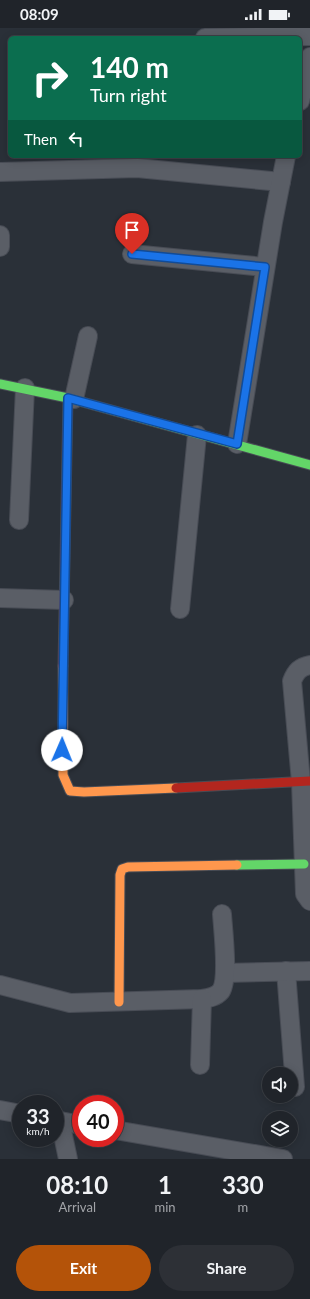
<!DOCTYPE html>
<html lang="en">
<head>
<meta charset="utf-8">
<style>
	:root { --surface:#20242a; --page:#2d3036; --text:#f1f3f6; --muted:#a2a4a8; --line:#3d4147; --accent:#b45309 }
	body { margin:0; font-family:Lato,sans-serif; background:var(--page); color:var(--text); height:100vh; display:flex; flex-direction:column; font-size:15px; white-space:nowrap }
	* { box-sizing:border-box; margin:0 }
	p { font-size:13px; color:var(--muted) }
	.icon { flex:none; width:22px; height:22px; fill:none; stroke:currentColor; stroke-width:2; stroke-linecap:round; stroke-linejoin:round }
	.map { position:relative; height:1131px; overflow:hidden }
	.panel { display:flex; flex-direction:column; background:var(--surface); flex:1 }
	.panel>* { flex:none }
	.guide { position:absolute; left:8px; top:8px; width:294px; height:122px; border-radius:6px; box-shadow:0 2px 10px #0003,0 0 0 1px var(--line); background:#0b6e4f; color:#fff; overflow:hidden }
	.controls { position:absolute; left:262px; top:1039px; display:grid; gap:8px }
	.controls a { display:grid; place-items:center; width:36px; height:36px; border-radius:50%; background:var(--surface); box-shadow:0 2px 10px #0003,0 0 0 1px var(--line); font-size:20px }
	.speed { position:absolute; left:12px; top:1067px; display:flex; gap:8px; font-size:20px; font-weight:700; text-align:center }
	.speed>* { display:grid; place-content:center; width:52px; height:52px; border-radius:50%; background:var(--surface); box-shadow:0 2px 10px #0003,0 0 0 1px var(--line); line-height:1 }
	.speed small { font-size:10px; font-weight:400 }
	.speed .limit { border:6px solid #d22; background:#fff; color:#111 }
	.pin { position:absolute; display:grid; place-items:center; width:34px; height:34px; color:#fff; margin:-41px -17px; border-radius:50% 50% 50% 0; rotate:-45deg; box-shadow:0 0 4px #0007 }
	.pin .icon { rotate:45deg }
	.me { position:absolute; width:44px; margin:-22px; rotate:1deg; stroke-linejoin:round; filter:drop-shadow(0 0 3px #0008) }
	.turn { display:flex; align-items:center; gap:14px; height:84px; padding:0 16px; font-size:18px }
	.turn .icon { width:52px; height:52px; stroke-width:2.5 }
	.turn b { display:block; font-size:28px; line-height:34px }
	.then { display:flex; align-items:center; height:38px; padding:0 16px; background:#0003; gap:8px; font-size:15px }
	.eta { display:flex; justify-content:space-evenly; align-items:center; height:68px; text-align:center }
	.eta b { font-size:24px; font-weight:700; line-height:28px }
	.action { display:flex; gap:8px; margin-top:auto; padding:8px 16px }
	.action a { flex:1; height:46px; border-radius:24px; background:var(--accent); color:#fff; font-size:16px; font-weight:700; line-height:46px; text-align:center }
	.action a+a { background:var(--page); color:var(--text) }
	.status { display:flex; justify-content:space-between; align-items:center; height:28px; padding:0 20px; background:var(--surface); direction:ltr }
	.status svg { height:11px; fill:currentColor }
	.map>svg:first-child { display:block }
</style>
</head>
<body>
<div class="status"><b>08:09</b><svg viewBox="0 0 49 12"><path d="M0 12V9h3v3zM5 12V6h3v6zM10 12V3h3v9zM15 12V0h3v12zM26 1h20v11H26zM47 4h2v5h-2z"/></svg></div>
<div class="map">
<svg width="310" height="1131" viewBox="0 0 310 1131">
	<rect width="100%" height="100%" fill="#2a3038"/>
	<g fill="none" stroke-linecap="round" stroke-linejoin="round">
		<defs>
			<g id="street">
				<path d="M205 10 310 8"/>
				<path d="M300 73 310 29"/>
				<path d="M0 144 137 140 281 154"/>
				<path d="M0 219V207"/>
				<path d="M132 226 265 239"/>
				<path d="M74 371 88 308"/>
				<path d="M237 416 273 194 286 128"/>
				<path d="M19 492 25 360"/>
				<path d="M0 570 64 572"/>
				<path d="M180 581 197 407"/>
				<path d="M310 637C300 639 296 643 292 653L301 754 305 866 310 873"/>
				<path d="M286 943 295 1059"/>
				<path d="M225 945 310 943"/>
				<path d="M0 957 70 975 202 971C209 970 216 969 221 963 229 950 223 902 222 886"/>
				<path d="M200 1037 202 971"/>
				<path d="M0 1082 21 1086"/>
				<path d="M55 1092 81 1097"/>
				<path d="M60 1093 68 1131"/>
				<path d="M115 1102 283 1131"/>
			</g>
			<g id="fast">
				<path d="M0 356 68 370 310 437"/>
				<path d="M237 837 304 836"/>
			</g>
			<g id="slow">
				<path d="M63 638V747L70 763 84 764 176 760"/>
				<path d="M119 974 120 847 122 841 128 839 237 837"/>
			</g>
			<g id="jam">
				<path d="M63 638 68 370"/>
				<path d="M176 760 310 753"/>
			</g>
		</defs>
		<!-- street casing -->
		<use href="#street" stroke="#484c55" stroke-width="20"/>
		<!-- fast casing -->
		<use href="#fast" stroke="#484c55" stroke-width="11"/>
		<!-- slow casing -->
		<use href="#slow" stroke="#484c55" stroke-width="11"/>
		<!-- jam casing -->
		<use href="#jam" stroke="#484c55" stroke-width="11"/>
		<!-- street -->
		<use href="#street" stroke="#5a5e66" stroke-width="18"/>
		<!-- fast -->
		<use href="#fast" stroke="#63d668" stroke-width="9"/>
		<!-- slow -->
		<use href="#slow" stroke="#ff974d" stroke-width="9"/>
		<!-- jam -->
		<use href="#jam" stroke="#b3261e" stroke-width="9"/>
	</g>
	<g fill="none" stroke-linecap="round" stroke-linejoin="round">
		<defs>
			<path id="route" d="M62 722 68 370 237 416 265 239 132 226"/>
		</defs>
		<!-- route casing -->
		<use href="#route" stroke="#114b97" stroke-width="10"/>
		<!-- route -->
		<use href="#route" stroke="#1a73e8" stroke-width="7"/>
	</g>
</svg>
<div class="controls">
<a><svg class="icon" aria-label="sound" viewBox="0 0 24 24"><path d="M4 9h4l5-4v14l-5-4H4zM17 9q2 3 0 6"/></svg></a>
<a><svg class="icon" aria-label="layers" viewBox="0 0 24 24"><path d="M12 4l9 5-9 5-9-5zM3 14l9 5 9-5"/></svg></a>
</div>
<div class="speed"><div>33<small>km/h</small></div><div class="limit">40</div></div>
<div class="pin" style="left:132px;top:226px;background:#d93025"><svg class="icon" aria-label="arrive" viewBox="0 0 24 24"><path d="M6 21V4h12l-3 4 3 4H6"/></svg></div>
<svg class="me" style="left:62px;top:722px" viewBox="-20 -20 40 40"><circle r="19" fill="#fff"/><path d="M0-13L10 11 0 6-10 11z" fill="#1a73e8"/></svg>
<div class="guide">
<div class="turn"><svg class="icon" aria-label="right" viewBox="0 0 24 24"><path d="M7 20v-9h11M14 6l5 5-5 5"/></svg><div><b>140 m</b>Turn right</div></div>
<div class="then">Then<svg class="icon" aria-label="left" viewBox="0 0 24 24"><path d="M17 20v-9H6M10 6l-5 5 5 5"/></svg></div>
</div>
</div>
<section class="panel">
<div class="eta">
<div><b>08:10</b><p>Arrival</p></div>
<div><b>1</b><p>min</p></div>
<div><b>330</b><p>m</p></div>
</div>
<div class="action"><a>Exit</a><a>Share</a></div>
</section>
</body>
</html>
